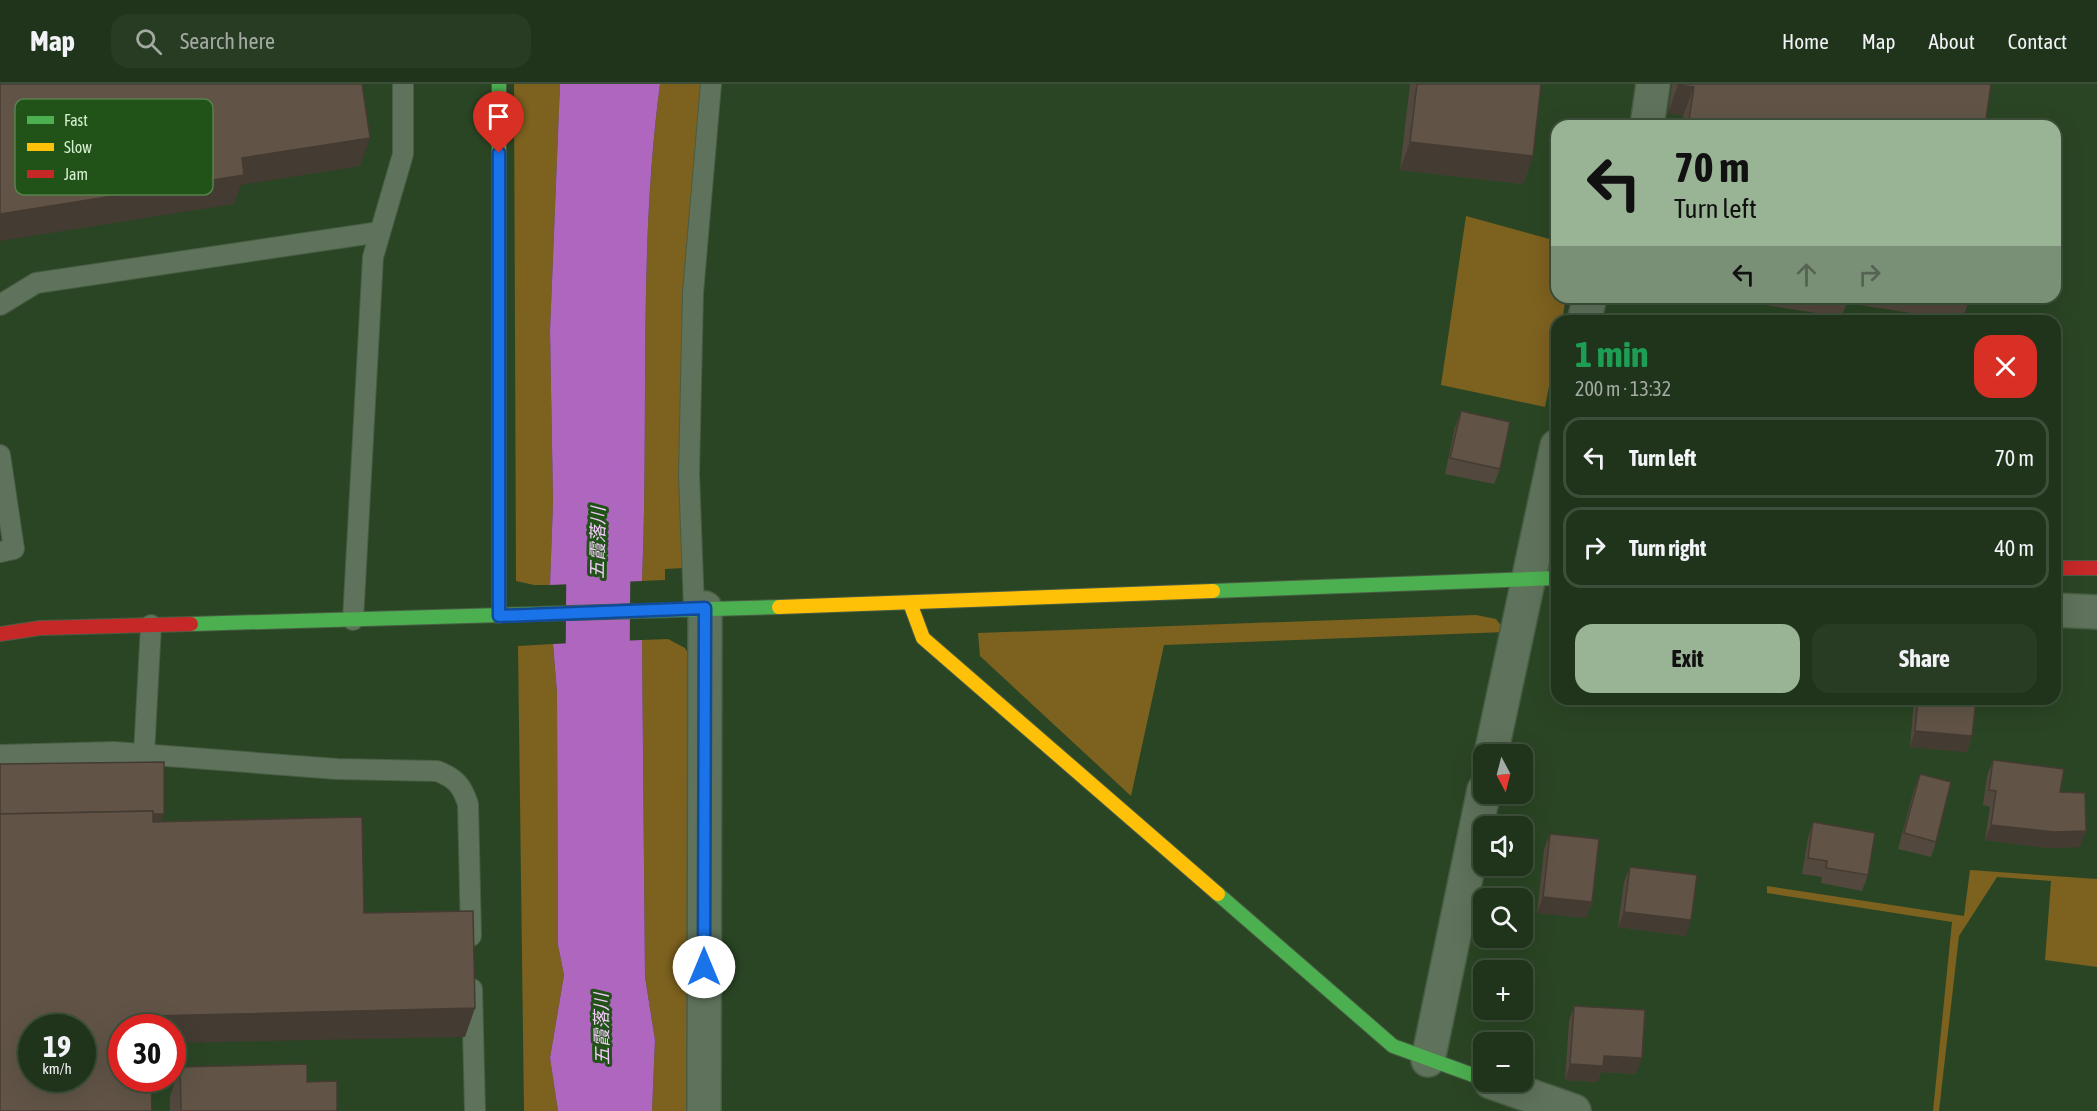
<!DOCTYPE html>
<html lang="en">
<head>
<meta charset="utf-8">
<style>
	:root { --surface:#20341b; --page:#283c24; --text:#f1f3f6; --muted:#a2aaa3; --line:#3d4f3a; --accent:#99b494 }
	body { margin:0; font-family:"Asap Condensed","Noto Sans JP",sans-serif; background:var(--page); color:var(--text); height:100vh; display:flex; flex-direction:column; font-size:22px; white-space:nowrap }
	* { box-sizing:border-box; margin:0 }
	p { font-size:20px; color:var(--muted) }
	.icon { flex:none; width:33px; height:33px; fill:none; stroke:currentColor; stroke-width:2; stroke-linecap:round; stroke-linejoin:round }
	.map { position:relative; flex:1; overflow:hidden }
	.details { position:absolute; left:1551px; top:231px; width:510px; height:390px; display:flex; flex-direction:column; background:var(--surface); border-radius:18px; box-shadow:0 6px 24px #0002,0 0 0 2px var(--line) }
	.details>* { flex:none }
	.hud { position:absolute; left:1551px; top:36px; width:510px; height:183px; border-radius:18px; box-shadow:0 6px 24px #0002,0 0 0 2px var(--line); background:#99b494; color:#111; overflow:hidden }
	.needle { width:39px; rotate:173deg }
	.buttons { position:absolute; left:1473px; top:660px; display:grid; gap:12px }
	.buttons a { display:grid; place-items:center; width:60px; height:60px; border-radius:12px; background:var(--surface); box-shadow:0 6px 24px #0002,0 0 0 2px var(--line); font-size:30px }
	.speed { position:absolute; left:18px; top:930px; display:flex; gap:12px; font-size:30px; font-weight:700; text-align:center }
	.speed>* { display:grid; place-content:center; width:78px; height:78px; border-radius:50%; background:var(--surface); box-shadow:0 6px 24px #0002,0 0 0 2px var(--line); line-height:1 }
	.speed small { font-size:15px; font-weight:400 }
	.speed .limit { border:9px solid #d22; background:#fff; color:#111 }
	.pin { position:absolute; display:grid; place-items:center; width:51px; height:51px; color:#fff; margin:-62px -26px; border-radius:50% 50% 50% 0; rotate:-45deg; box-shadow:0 0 6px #0007 }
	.pin .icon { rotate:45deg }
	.me { position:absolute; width:66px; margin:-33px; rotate:0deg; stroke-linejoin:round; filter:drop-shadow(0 0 4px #0008) }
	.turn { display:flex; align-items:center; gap:21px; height:126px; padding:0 24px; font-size:27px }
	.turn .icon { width:78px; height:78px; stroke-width:2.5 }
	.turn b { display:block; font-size:42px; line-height:51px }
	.lanes { display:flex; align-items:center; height:57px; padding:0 24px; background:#0003; justify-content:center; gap:30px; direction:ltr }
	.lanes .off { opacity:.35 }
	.round { display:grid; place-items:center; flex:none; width:63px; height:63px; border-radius:18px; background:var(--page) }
	.summary { display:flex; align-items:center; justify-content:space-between; height:102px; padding:0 24px }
	h1 { font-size:36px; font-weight:700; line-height:45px; color:#1e9e55 }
	.button { display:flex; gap:12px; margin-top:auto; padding:12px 24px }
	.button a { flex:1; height:69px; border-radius:18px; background:var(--accent); color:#111; font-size:24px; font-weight:700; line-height:69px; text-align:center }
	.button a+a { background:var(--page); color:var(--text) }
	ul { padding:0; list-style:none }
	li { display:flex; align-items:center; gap:18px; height:81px; margin:0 12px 9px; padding:0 12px; border:3px solid var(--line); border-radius:18px }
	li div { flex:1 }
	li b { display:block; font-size:22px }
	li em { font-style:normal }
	header { display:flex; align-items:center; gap:36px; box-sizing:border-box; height:84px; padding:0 30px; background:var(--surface); border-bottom:2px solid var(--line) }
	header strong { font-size:28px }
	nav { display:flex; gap:33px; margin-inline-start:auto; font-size:21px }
	.search { width:420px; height:54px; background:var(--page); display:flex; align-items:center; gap:15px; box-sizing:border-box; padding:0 21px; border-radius:18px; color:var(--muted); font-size:22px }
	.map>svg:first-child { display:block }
</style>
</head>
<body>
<header>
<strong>Map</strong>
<div class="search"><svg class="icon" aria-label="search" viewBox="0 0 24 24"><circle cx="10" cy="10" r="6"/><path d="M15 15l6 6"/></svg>Search here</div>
<nav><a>Home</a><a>Map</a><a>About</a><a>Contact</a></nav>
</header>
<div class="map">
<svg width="2097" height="1027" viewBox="0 0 2097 1027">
	<rect width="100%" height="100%" fill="#2a4524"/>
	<!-- green -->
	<g fill="#7c611f">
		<path d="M514 0H560L550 247 553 418 550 501H534L516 497Z"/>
		<path d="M660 0H704L685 484 665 485V496L642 497C649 332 638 165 660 0Z"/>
		<path d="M1466 132 1557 157V213H1566L1562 237H1557V261L1545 323 1441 301Z"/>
		<path d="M1476 531 1496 535 1506 548 1164 561 1131 712 980 572 978 549Z"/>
		<path d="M668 555 685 564 690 573 692 1027H652L655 956 645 893 642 556Z"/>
		<path d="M553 560 557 608 558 861 564 891 550 974 558 1027H524L518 562Z"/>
		<path d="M1970 786 2097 795V883L2045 876 2051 797 1997 793 1959 852 1939 1027H1933L1952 838 1767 809V802L1964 832Z"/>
	</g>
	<!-- water -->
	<g fill="#af66bf">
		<path d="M560 0H660C638 165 649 332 642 497L550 501 553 418 550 247Z"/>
		<path d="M642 556 645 893 655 956 652 1027H558L550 974 564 891 558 861 557 608 553 560Z"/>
	</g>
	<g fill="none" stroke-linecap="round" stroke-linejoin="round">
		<!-- river -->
		<path stroke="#af66bf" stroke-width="64" d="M597 646 599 409"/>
		<defs>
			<g id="lane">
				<path d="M0 221 36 199 380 148"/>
				<path d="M0 371 14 465 0 468"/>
				<path d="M694 524 689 390 693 209 711 0"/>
				<path d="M353 536 373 173 403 70V0"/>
				<path d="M144 670 151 541"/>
				<path d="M0 671 114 668 337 685 437 687C456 694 462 702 468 720L471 852"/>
				<path d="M472 905 475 1027"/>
			</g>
			<g id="street">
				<path d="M1647 42 1653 0"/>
				<path d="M1584 237 1590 213"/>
				<path d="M2055 526 2097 528"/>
				<path d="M1491 670 1557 362"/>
				<path d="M1428 976 1484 706"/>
				<path d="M1491 998 1574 1027"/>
				<path d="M704 1027 705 524"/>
			</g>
			<g id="fast">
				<path d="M499 0V115"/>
				<path d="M1213 507 1557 494"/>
				<path d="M191 540 779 523"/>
				<path d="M1218 810 1393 962 1484 995"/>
			</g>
			<g id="slow">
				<path d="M499 115V532"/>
				<path d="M910 519 923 554 1218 810"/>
				<path d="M779 523 1213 507"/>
			</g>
			<g id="jam">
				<path d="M2055 484H2097"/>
				<path d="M0 550 40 544 191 540"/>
			</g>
		</defs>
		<!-- lane casing -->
		<use href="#lane" stroke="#495d44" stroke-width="22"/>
		<!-- street casing -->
		<use href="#street" stroke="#495d44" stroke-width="36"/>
		<!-- fast casing -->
		<use href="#fast" stroke="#495d44" stroke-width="16"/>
		<!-- slow casing -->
		<use href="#slow" stroke="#495d44" stroke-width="16"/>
		<!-- jam casing -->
		<use href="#jam" stroke="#495d44" stroke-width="16"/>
		<!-- lane -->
		<use href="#lane" stroke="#5f725b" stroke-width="20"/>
		<!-- street -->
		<use href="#street" stroke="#5f725b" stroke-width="33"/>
		<!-- fast -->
		<use href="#fast" stroke="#4caf50" stroke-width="14"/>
		<!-- slow -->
		<use href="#slow" stroke="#ffc107" stroke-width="14"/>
		<!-- jam -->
		<use href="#jam" stroke="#c62828" stroke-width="14"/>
	</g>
	<!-- wall -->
	<g fill="#53483d">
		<path d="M1410 0H1541L1533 72 1523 100 1400 86Z"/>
		<path d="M1672 0H1991L1985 42H1682L1683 32 1668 29Z"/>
		<path d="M1715 213H1970L1962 237 1847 219 1841 233Z"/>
		<path d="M1461 327 1500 385 1494 400 1445 390 1455 343Z"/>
		<path d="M1914 615H1976L1972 652 1967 668 1910 663Z"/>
		<path d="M1993 676 2060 708 2080 763 2049 764 1985 756 1990 723 1983 721 1987 692Z"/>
		<path d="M1920 690 1936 758 1931 773 1898 765 1914 706Z"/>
		<path d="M1813 738 1868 791 1862 807 1821 799 1822 793 1802 790 1808 754Z"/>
		<path d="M1550 750 1592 818 1586 834 1537 829 1544 765Z"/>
		<path d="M1630 783 1686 852 1618 843 1624 798Z"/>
		<path d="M1574 922 1636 990 1601 988 1597 998 1565 996 1569 937Z"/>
		<path d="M180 983 307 998 337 1027H170V1012Z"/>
	</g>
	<!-- shaded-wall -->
	<g fill="#443b32">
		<path d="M1678 1 1694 3 1683 32 1668 29Z"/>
		<path d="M370 54 360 82 241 101 234 120 0 157V130L242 74Z"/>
		<path d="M1410 58 1533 72 1523 100 1400 86Z"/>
		<path d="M1915 647 1972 652 1967 668 1910 663Z"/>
		<path d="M164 730 156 752 0 732Z"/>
		<path d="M1991 741 2086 747 2080 763 2049 764 1985 756Z"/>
		<path d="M1543 813 1592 818 1586 834 1537 829Z"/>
		<path d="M1624 828 1691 836 1686 852 1618 843Z"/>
		<path d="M475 924 465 953 172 959V944H145L150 932Z"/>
		<path d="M1604 972 1642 974 1636 990 1601 988 1597 998 1565 996 1570 980Z"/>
	</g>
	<!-- building -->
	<g fill="#615447" stroke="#443b32" stroke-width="1.5" fill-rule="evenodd">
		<path d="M0 0H362L370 54 242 74 244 91 0 130Z"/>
		<path d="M1417 0H1541L1533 72 1410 58Z"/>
		<path d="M1678 0H1991L1985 42H1688L1694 3 1678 1Z"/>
		<path d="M1461 327 1510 338 1500 385 1450 374Z"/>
		<path d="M1918 615H1976L1972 652 1915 647Z"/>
		<path d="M1993 676 2064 685 2060 708 2085 709 2086 747 2054 748 1991 741 1996 707 1989 706Z"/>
		<path d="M164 678V730H153V727L0 730V680Z"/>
		<path d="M1920 690 1951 698 1936 758 1904 749Z"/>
		<path d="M153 727V738L362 733 364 829 473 827 475 924 150 932V944H122V994H151L152 1027H0V730ZM32 944H82V994H32Z"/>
		<path d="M1813 738 1875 749 1868 791 1826 784 1827 777 1808 774Z"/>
		<path d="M1550 750 1599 755 1592 818 1543 813Z"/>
		<path d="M1630 783 1697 791 1691 836 1624 828Z"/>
		<path d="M1574 922 1645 926 1642 974 1604 972 1603 982 1570 980Z"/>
		<path d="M307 980V998L337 997V1027H181L180 983Z"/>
	</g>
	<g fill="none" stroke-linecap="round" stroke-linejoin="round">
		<defs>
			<path id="route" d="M499 69V532L705 524 704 883"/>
		</defs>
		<!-- route casing -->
		<use href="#route" stroke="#114b97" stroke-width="15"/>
		<!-- route -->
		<use href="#route" stroke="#1a73e8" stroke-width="10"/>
	</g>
	<g text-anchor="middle" stroke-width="6" stroke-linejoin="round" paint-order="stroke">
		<!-- water labels -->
		<g font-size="18" font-style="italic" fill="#f5ccfd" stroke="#215217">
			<text transform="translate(598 459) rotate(-89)" y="6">五霞落川</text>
			<text transform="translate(602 945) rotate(-91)" y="6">五霞落川</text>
		</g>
	</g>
	<!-- legend -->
	<rect x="15" y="15" width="198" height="96" rx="9" fill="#215217" stroke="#57814e" stroke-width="1.5"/>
	<rect x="27" y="32" width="27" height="8" fill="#4caf50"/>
	<rect x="27" y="59" width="27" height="8" fill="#ffc107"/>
	<rect x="27" y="86" width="27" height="8" fill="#c62828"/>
	<g font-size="16" fill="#d5f0d0">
		<text x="64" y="42">Fast</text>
		<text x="64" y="69">Slow</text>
		<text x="64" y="96">Jam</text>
	</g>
</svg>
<div class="buttons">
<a><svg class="needle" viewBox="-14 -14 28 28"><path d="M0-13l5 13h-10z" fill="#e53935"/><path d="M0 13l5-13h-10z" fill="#a2aaa3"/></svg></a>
<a><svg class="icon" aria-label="sound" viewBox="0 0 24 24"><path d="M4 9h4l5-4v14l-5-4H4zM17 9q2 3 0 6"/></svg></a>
<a><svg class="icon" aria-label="search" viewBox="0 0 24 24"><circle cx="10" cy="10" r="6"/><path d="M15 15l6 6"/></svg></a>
<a>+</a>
<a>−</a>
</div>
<div class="speed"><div>19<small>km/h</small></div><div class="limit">30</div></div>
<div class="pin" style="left:499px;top:69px;background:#d93025"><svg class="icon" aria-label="arrive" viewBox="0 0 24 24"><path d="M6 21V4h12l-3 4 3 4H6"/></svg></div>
<svg class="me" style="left:704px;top:883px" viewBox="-20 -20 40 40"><circle r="19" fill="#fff"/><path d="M0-13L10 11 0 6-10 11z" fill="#1a73e8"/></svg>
<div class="hud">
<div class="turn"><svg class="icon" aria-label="left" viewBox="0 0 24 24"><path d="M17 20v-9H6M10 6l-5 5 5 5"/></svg><div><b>70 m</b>Turn left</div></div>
<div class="lanes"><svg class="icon" aria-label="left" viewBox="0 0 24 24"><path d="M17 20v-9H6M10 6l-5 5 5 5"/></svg><svg class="icon off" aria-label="ahead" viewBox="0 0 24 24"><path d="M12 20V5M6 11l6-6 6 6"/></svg><svg class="icon off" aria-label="right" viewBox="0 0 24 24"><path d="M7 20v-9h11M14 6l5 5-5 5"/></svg></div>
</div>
<section class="details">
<div class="summary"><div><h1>1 min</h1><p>200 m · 13:32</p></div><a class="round" style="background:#d93025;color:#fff"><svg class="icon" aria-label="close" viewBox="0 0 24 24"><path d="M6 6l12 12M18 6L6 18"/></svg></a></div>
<ul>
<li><svg class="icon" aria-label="left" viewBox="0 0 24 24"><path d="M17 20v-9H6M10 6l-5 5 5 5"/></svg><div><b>Turn left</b></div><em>70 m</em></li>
<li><svg class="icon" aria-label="right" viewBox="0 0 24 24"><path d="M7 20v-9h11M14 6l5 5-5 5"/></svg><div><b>Turn right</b></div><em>40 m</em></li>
</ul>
<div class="button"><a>Exit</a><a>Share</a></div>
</section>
</div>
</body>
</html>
